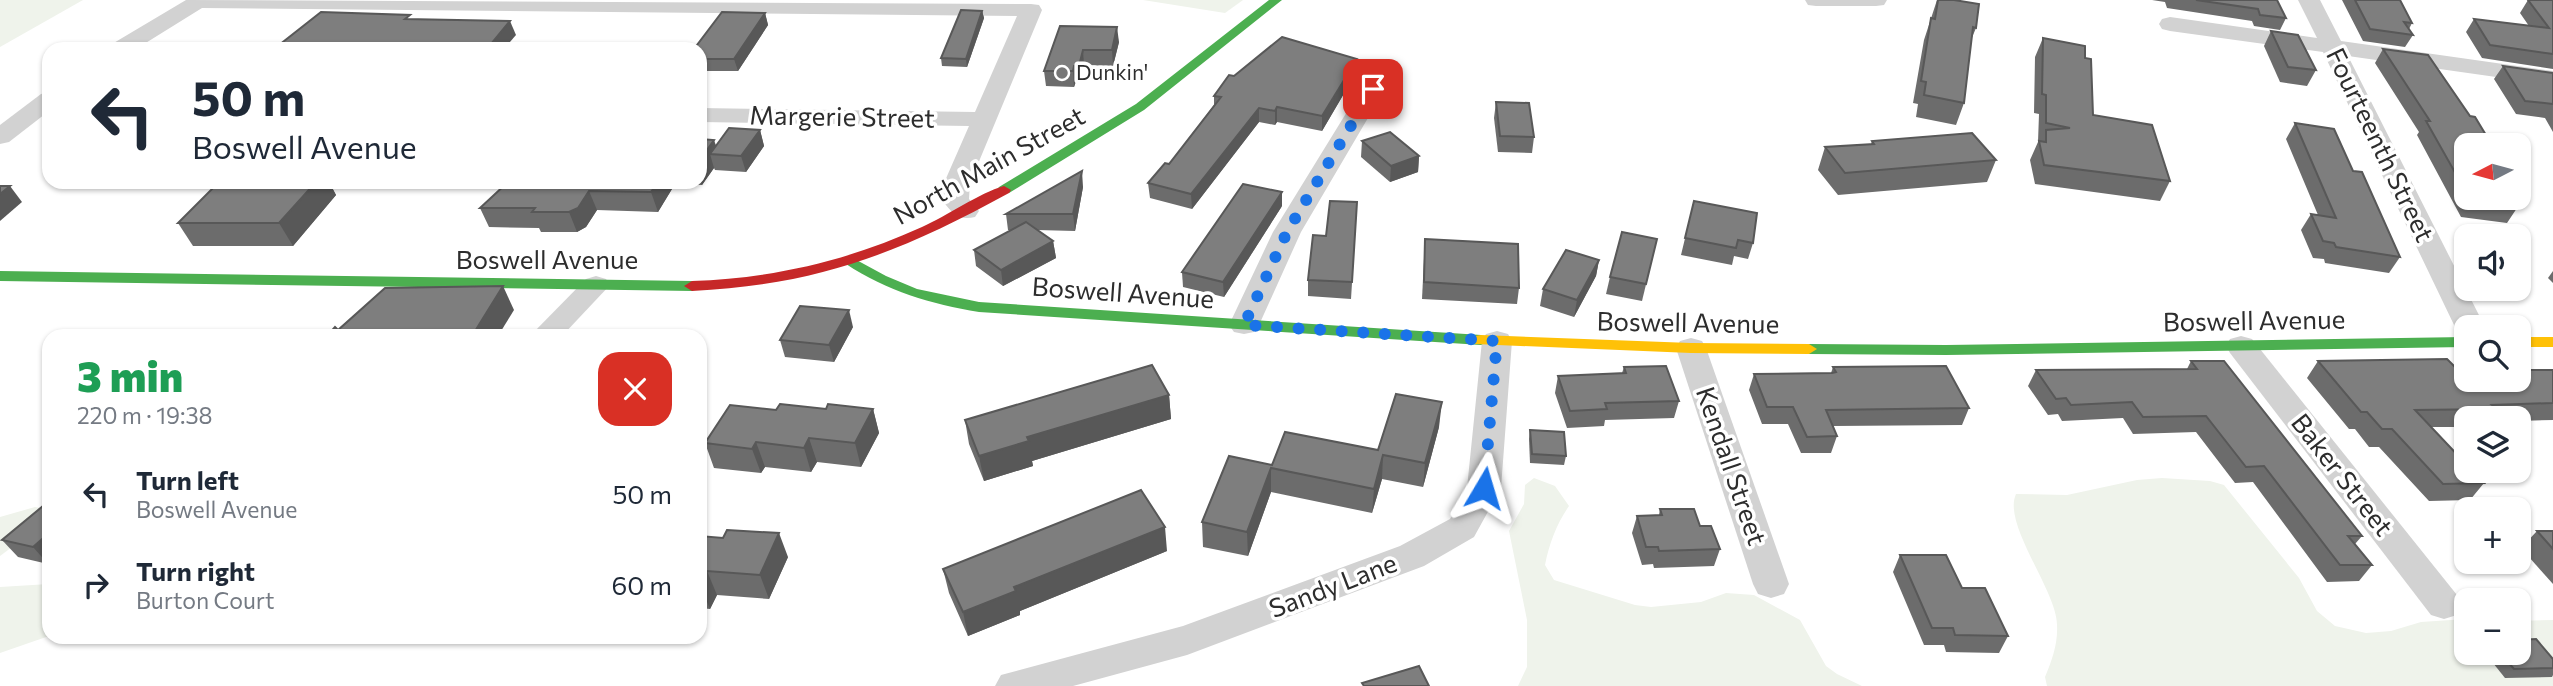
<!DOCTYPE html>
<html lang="en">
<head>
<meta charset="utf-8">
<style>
	:root { --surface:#fff; --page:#f2f2f3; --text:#1f2937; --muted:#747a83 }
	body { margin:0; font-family:Commissioner,sans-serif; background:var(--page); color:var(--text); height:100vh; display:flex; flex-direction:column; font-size:26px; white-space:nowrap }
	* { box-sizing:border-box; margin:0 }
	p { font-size:23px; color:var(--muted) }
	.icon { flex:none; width:38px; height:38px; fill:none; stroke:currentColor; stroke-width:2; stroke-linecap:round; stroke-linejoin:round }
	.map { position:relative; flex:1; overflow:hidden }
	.drawer { position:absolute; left:42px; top:329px; width:665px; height:315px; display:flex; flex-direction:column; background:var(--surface); border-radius:21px; box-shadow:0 2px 5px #0004 }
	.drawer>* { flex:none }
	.banner { position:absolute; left:42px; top:42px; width:665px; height:147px; border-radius:21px; box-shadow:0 2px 5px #0004; background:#fff; color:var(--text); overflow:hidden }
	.needle { width:46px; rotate:264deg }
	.buttons { position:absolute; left:2454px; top:133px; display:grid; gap:14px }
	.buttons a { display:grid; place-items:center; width:77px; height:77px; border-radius:14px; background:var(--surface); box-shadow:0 2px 5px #0004; font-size:35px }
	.pin { position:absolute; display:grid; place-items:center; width:60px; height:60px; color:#fff; margin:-30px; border-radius:14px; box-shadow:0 4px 10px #0006 }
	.me { position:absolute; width:77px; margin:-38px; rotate:7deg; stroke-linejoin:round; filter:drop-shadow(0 0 5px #0008) }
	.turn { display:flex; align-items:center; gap:24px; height:147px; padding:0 35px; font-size:32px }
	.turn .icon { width:91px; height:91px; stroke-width:2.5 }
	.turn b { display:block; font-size:49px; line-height:60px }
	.round { display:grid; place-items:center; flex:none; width:74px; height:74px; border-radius:21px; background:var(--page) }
	.headline { display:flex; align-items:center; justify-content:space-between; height:119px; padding:0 35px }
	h1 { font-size:42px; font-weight:800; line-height:52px; color:#1e9e55 }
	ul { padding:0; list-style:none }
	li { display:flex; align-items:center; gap:21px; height:91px; padding:0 35px }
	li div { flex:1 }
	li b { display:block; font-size:26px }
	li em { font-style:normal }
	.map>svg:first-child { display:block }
</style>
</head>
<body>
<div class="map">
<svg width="2553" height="686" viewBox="0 0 2553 686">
	<rect width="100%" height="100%" fill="#fff"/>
	<!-- green -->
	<g fill="#eff3eb">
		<path d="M0 0H83L0 47Z"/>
		<path d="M1143 0H1243L1225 13Z"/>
		<path d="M1534 478 1555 486 1569 506C1557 523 1549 544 1545 565L1554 580 1635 605 1651 607 1701 602 1726 593 1754 595 1800 620 1826 666 1837 674 1862 686H1518L1527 667V620L1509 531 1524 504 1525 485Z"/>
		<path d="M2162 478 2210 481 2224 485 2299 578 2317 611 2335 626 2366 633 2391 631 2421 622 2466 619V653H2518V621L2553 620V686H2047L2045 677C2052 660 2058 644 2057 625 2057 591 2002 524 2016 494L2067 495 2137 480Z"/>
		<path d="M35 507 41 508 42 511 28 535 0 556V517Z"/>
		<path d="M49 584V636L0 653V587Z"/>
	</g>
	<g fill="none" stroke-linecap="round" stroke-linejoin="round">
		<!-- street -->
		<g fill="#d2d2d2" fill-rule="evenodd">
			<path d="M186 0 1031 4 1039 5 1042 10 970 183 969 199 979 211 975 217C960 221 952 214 943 201L944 183 969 126 700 122V108L975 112 1017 16 202 8 136 49H109L112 44Z"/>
			<path d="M1805 0H1887L1884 5 1876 6H1816L1808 5Z"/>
			<path d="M2298 0H2320L2341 41 2553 71V85L2348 56 2485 327H2466V335L2460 334 2455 327 2323 52 2170 31 2162 29 2159 24 2162 19 2170 17 2317 38Z"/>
			<path d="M1373 82 1381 84 1385 89 1301 232 1259 325 1254 332 1244 334 1234 332 1229 325 1273 232 1361 89 1365 84Z"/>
			<path d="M49 92V111L9 142 0 144V125L41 94Z"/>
			<path d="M596 276 606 279 610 285 562 336H530L586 279Z"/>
			<path d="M1497 331 1508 334 1512 341 1501 488 1474 537 1424 566 1187 655 1073 686H995L1001 675 1183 626 1400 546 1450 519 1467 488 1482 341 1486 334Z"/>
			<path d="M2241 336 2252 339 2457 595 2462 605 2457 615 2444 619 2431 615 2230 353 2226 346 2230 339Z"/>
			<path d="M1691 338 1702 341 1706 348 1789 584 1784 594 1771 598 1758 594 1753 584 1676 348 1680 341Z"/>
		</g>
		<!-- fast -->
		<g fill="#4caf50" fill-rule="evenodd">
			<path d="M1269 0H1282L1144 110 1009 193H999L997 190 999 187 1136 104Z"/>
			<path d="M851 257 886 276 917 289 979 302 1481 335 1489 340 1481 345 979 312C931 304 887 291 846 264L844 261Z"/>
			<path d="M0 271 692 281 700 286 692 291 0 281Z"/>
			<path d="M2466 337V347L1946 355 1809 354 1801 349 1809 344 1946 345Z"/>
		</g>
		<!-- slow -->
		<g fill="#ffc107" fill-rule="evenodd">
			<path d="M1481 335 1691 343 1809 344 1817 349 1809 354 1691 353 1475 344 1473 340 1475 336Z"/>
			<rect x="2518" y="337" width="35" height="10"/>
		</g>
		<!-- jam -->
		<path fill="#c62828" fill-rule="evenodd" d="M1004 186 1011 190 1009 193C900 253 817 285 692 291L684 286 692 281C774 278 847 261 922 227 947 216 979 193 1004 186Z"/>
	</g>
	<!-- wall -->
	<g fill="#6c6c6c">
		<path d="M1937 0H1954L1976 28 1971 40 1964 103 1956 125 1916 117 1918 104 1913 103 1924 40Z"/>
		<path d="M2152 0H2277L2286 18 2280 30 2254 26 2252 21 2167 8 2165 2Z"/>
		<path d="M2342 0H2400L2412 23 2409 29 2413 35 2405 47 2363 41Z"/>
		<path d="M2528 0H2553V69L2482 58 2466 32 2474 19 2529 26 2520 13Z"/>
		<path d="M982 11 984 18 967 67 942 66 941 58Z"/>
		<path d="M765 13 768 25 738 71H700V49Z"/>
		<path d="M1060 26 1119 42 1113 66 1084 65 1080 81H1076L1074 87 1046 86 1044 71Z"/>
		<path d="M2271 31 2316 70 2307 86 2280 82 2264 46Z"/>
		<path d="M2043 38 2085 58 2093 115 2170 181 2160 201 2035 184 2030 160 2038 142 2039 114 2034 113 2035 57Z"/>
		<path d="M2383 49 2470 116 2466 145V198H2511L2517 208 2507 223 2461 217 2417 135 2419 132 2375 63Z"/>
		<path d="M1357 59 1356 73 1322 131 1277 122 1275 125 1259 122 1192 209 1150 198 1148 183 1169 164 1214 105V96L1234 76Z"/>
		<path d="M2503 66 2553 73V132L2545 118 2516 114 2494 79Z"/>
		<path d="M1496 102 1534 137 1532 153 1498 152 1494 118Z"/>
		<path d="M2295 123 2353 171 2400 257 2389 273 2325 263 2324 259 2313 258 2301 230 2311 214 2318 215 2286 139Z"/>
		<path d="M760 130 764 146 746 172 715 170 714 168 702 185 675 184 658 212 597 210 586 227 577 232H541L539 228 489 227 480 208 508 182H700V139L716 145Z"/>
		<path d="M1362 141 1419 156 1418 172 1390 182 1361 157Z"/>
		<path d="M1872 141 1996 160 1987 182 1838 195 1818 170 1825 147 1871 144Z"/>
		<path d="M219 182H329L336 195 293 246H193L178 223Z"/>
		<path d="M1083 187 1075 231 1037 230 1053 241 1056 258 1003 286 976 266 974 250 1011 230H1008L1006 214Z"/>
		<path d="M1694 201 1753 243 1748 259 1734 256 1732 265 1681 255Z"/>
		<path d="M1357 202 1351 299 1308 296V280L1326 236Z"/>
		<path d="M1282 206 1224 297 1183 287 1182 272Z"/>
		<path d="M1425 239 1519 288 1517 304 1422 299Z"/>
		<path d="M1657 239 1642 301 1606 294 1610 277Z"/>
		<path d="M1599 260 1596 276 1574 317 1540 306 1543 289Z"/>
		<path d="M2553 271V283L2548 278Z"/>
		<path d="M853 327 834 362 785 357 780 340Z"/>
		<path d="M2191 361 2362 536 2355 544 2372 565 2359 581 2327 582 2253 482 2235 483 2196 432 2133 434 2123 418 2062 421 2058 414 2048 415 2028 386 2036 370 2187 369Z"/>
		<path d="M2318 361 2459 371 2553 370V420L2518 421V418H2466V427H2431L2484 483 2470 500 2429 501 2379 447H2369L2355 429H2349L2307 378Z"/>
		<path d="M1624 367 1679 401 1674 418 1605 420 1604 426 1567 428 1555 393 1558 376 1622 373Z"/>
		<path d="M1833 367 1969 408 1962 425 1833 426 1837 436 1831 453H1801L1788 424H1762L1749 390 1754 374 1831 373Z"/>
		<path d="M1169 395 1171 419 1032 461 1033 466 984 481 969 444 965 420Z"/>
		<path d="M873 409 879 433 861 467 817 462 811 472 765 467 761 473 714 468 705 443 776 410Z"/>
		<path d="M1439 427 1423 487 1382 479 1372 513 1271 492 1248 556 1203 547 1202 522 1272 465 1378 450Z"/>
		<path d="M1530 430 1566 456 1564 465 1530 463 1529 439Z"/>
		<path d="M49 501V563L48 564 18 557 2 540Z"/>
		<path d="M1660 509 1700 526 1720 549 1714 566 1654 568 1653 564 1642 565 1632 533 1637 516 1659 515Z"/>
		<path d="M2537 531H2553V584L2521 548Z"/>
		<path d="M700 536 788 557 769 599 717 595 710 609 700 608Z"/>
		<path d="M1167 551 1020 611V615L968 636 949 593 943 569Z"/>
		<path d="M1900 555 1962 588 2008 636 1999 653 1946 652 1944 645H1924L1893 572Z"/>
		<path d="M2485 653H2518L2553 659V675L2552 677 2505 678Z"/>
	</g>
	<!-- shaded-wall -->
	<g fill="#585858">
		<path d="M982 11 984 18 967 67 966 59Z"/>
		<path d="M765 13 768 25 738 71 734 59Z"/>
		<path d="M510 21 516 35 504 49H487Z"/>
		<path d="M1117 27 1119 42 1113 66 1112 50Z"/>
		<path d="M1083 50 1084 65 1080 81 1079 66Z"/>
		<path d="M1357 59 1356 73 1322 131V116Z"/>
		<path d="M1074 66 1076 81 1074 87 1073 71Z"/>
		<path d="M1277 107V122L1275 125V111Z"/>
		<path d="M1259 108V122L1192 209 1191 194Z"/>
		<path d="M760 130 764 146 746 172 741 156Z"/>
		<path d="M714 140 719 154H710L714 168 702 185 700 180V160Z"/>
		<path d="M1419 156 1418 172 1390 182 1391 166Z"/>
		<path d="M1082 171 1083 187 1075 231 1073 214Z"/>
		<path d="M316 182H329L336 195 293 246 279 223Z"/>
		<path d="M658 182H675V184L658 212 651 192Z"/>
		<path d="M10 186 22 202 0 221V194Z"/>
		<path d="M589 191 597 210 586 227 577 232 569 212Z"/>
		<path d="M1282 192V206L1224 297 1223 282Z"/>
		<path d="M1053 241 1056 258 1003 286 1001 270Z"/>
		<path d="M1599 260 1596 276 1574 317 1577 300Z"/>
		<path d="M503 286 514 310 498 336H472Z"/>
		<path d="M849 310 853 327 834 362 829 345Z"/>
		<path d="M1169 395 1171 419 1032 461 1033 466 984 481 979 456 1027 437Z"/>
		<path d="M1442 402 1439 427 1423 487 1425 463Z"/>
		<path d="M873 409 879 433 861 467 855 443Z"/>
		<path d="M809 438 817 462 811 472 804 448Z"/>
		<path d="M756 442 765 467 761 473 752 449Z"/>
		<path d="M1383 455 1382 479 1372 513 1374 489Z"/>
		<path d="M1271 468V492L1248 556 1247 532Z"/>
		<path d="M1165 527 1167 551 1020 611V615L968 636 963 612 1014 587Z"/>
		<path d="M49 533V563L48 564 33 547Z"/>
		<path d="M779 533 788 557 769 599 760 575Z"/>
		<path d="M707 571 717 595 710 609 700 585Z"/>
	</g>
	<!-- building -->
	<g fill="#7e7e7e" stroke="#585858" stroke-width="2">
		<path d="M1938 0H1954L1979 4 1976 28 1973 27 1964 103 1924 95 1926 82 1921 81 1931 18 1935 19Z"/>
		<path d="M2196 0H2277L2286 18 2260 15 2258 9Z"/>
		<path d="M2355 0H2400L2412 23 2404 22 2413 35 2370 29Z"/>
		<path d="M2528 0H2553V54L2490 45 2474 19 2549 28Z"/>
		<path d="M961 10 982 11 966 59 941 58Z"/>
		<path d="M321 12 410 15 405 19 510 21 487 49H274Z"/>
		<path d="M722 12 765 13 734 59H700V49H694Z"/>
		<path d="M1060 26 1117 27 1112 50H1083L1079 66H1074L1073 71H1044Z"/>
		<path d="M2271 31 2298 35 2316 70 2288 67Z"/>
		<path d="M1282 37 1357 59 1322 116 1277 107 1275 111 1259 108 1191 194 1148 183 1165 163 1169 164 1221 97 1214 96 1229 75 1234 76Z"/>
		<path d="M2043 38 2085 46V58L2091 59 2093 115 2152 125 2170 181 2044 165 2039 141 2046 142V130L2070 128 2046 123V95L2042 94Z"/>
		<path d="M2383 49 2428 55 2470 116 2475 117 2492 145H2466V192L2426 121H2430Z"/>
		<path d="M2503 66 2553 73V104L2525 101Z"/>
		<path d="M1496 102 1529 103 1534 137 1500 136Z"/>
		<path d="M2295 123 2334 129 2353 171 2362 172 2400 257 2336 247 2334 243 2323 241 2311 214 2336 218Z"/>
		<path d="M729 128 760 130 741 156 710 154Z"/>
		<path d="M1390 132 1419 156 1391 166 1362 141Z"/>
		<path d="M1972 133 1996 160 1845 173 1825 147 1874 144 1872 141Z"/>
		<path d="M700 139 714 140 700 160Z"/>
		<path d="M1082 171 1073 214H1006Z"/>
		<path d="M219 182H316L279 223H178Z"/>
		<path d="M508 182H658L651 192 589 191 578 208 569 212H532L535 208H480Z"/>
		<path d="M1243 184 1282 192 1223 282 1182 272Z"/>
		<path d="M0 186H10L0 194Z"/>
		<path d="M2469 198H2511L2517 208 2472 202Z"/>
		<path d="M1330 201 1357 202 1352 282 1308 280 1313 235 1326 236Z"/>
		<path d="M1694 201 1757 213 1753 243 1738 240 1736 248 1685 238Z"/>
		<path d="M1026 222 1053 241 1001 270 974 250Z"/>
		<path d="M1622 232 1657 239 1646 284 1610 277Z"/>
		<path d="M1425 239 1518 244 1519 288 1424 282Z"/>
		<path d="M1566 250 1599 260 1577 300 1543 289Z"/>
		<path d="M503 286 472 336H327L335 327 338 330 385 288Z"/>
		<path d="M800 306 849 310 829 345 780 340Z"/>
		<path d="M2447 359 2459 371H2466V380H2518V370H2553V403L2492 405 2497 409 2415 410 2466 464V471H2473L2484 483 2443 484 2392 429H2382L2367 412H2361L2318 361Z"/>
		<path d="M2191 361H2224L2362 536H2348L2372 565H2340L2264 466 2246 467 2206 416 2143 417 2132 402 2071 405 2066 398 2056 399 2036 370 2197 369Z"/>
		<path d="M1152 365 1169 395 1027 437 1029 441 979 456 965 420Z"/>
		<path d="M1666 366 1679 401 1605 403 1607 409 1570 411 1558 376 1626 373 1624 367Z"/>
		<path d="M1946 366 1969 408 1826 410 1837 436 1807 437 1793 407H1767L1754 374 1832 373 1836 372 1833 367Z"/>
		<path d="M1396 394 1442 402 1425 463 1383 455 1374 489 1271 468 1247 532 1202 522 1229 456 1272 465 1285 432 1378 450Z"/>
		<path d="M780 404 826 409 828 404 873 409 855 443 809 438 804 448 756 442 752 449 705 443 730 405 776 410Z"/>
		<path d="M1530 430 1564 432 1566 456 1532 454Z"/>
		<path d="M1141 490 1165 527 1014 587 1016 591 963 612 943 569Z"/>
		<path d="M49 501V533L33 547 2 540Z"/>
		<path d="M1660 509H1694L1700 526H1711L1720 549 1659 551 1658 547H1646L1637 516 1662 515Z"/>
		<path d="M727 530 779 533 760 575 707 571 700 585V536L723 538Z"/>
		<path d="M2537 531H2553V549Z"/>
		<path d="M1900 555H1946L1962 588H1985L2008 636 1955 635 1953 628H1932Z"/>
		<path d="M2536 639 2553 659V668L2514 669 2500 653H2518V640Z"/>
		<path d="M1419 666 1429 686H1364L1362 683Z"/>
	</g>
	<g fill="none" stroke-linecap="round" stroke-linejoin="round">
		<!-- route -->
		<path stroke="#1a73e8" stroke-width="12" stroke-dasharray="0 21.6" d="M1373 89 1287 232 1244 325 1497 341 1484 488"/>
	</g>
	<!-- markers -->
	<circle fill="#767676" stroke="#fff" stroke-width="2.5" cx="1062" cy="73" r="7"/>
	<g text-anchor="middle" stroke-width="7" stroke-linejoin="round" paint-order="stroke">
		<!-- far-poi labels -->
		<g font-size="21" fill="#2d2d2d" stroke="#fff" text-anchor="start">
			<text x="1076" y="80">Dunkin'</text>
		</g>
		<!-- street labels -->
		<g font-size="26" fill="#2d2d2d" stroke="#fff">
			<text transform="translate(842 117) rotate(1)" y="9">Margerie Street</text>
			<text transform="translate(2380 145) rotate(64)" y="9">Fourteenth Street</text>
			<text transform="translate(989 166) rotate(-29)" y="9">North Main Street</text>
			<text x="547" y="269">Boswell Avenue</text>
			<text transform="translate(1123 293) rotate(4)" y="9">Boswell Avenue</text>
			<text transform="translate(2254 321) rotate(-1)" y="9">Boswell Avenue</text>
			<text transform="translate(1688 323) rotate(1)" y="9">Boswell Avenue</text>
			<text transform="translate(1731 466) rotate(71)" y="9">Kendall Street</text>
			<text transform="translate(2342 475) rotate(52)" y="9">Baker Street</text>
			<text transform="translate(1333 586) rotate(-21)" y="9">Sandy Lane</text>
		</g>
	</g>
</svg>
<div class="buttons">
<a><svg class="needle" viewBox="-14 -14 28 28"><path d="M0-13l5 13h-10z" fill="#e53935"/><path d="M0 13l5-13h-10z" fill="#747a83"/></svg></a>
<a><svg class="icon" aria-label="sound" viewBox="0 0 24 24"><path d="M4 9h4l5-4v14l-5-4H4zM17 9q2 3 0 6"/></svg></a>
<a><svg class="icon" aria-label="search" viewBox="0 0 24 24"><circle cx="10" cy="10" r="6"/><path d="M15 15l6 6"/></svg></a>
<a><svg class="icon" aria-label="layers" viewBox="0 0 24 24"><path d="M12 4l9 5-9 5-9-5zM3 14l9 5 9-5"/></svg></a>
<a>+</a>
<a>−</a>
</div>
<div class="pin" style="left:1373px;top:89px;background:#d93025"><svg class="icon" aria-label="arrive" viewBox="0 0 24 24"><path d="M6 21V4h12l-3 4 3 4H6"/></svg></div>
<svg class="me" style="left:1484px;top:488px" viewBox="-20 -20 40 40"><path d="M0-17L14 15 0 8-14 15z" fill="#1a73e8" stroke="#fff" stroke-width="4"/></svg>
<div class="banner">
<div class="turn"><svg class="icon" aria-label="left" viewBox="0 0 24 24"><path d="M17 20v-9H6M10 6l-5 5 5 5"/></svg><div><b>50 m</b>Boswell Avenue</div></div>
</div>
<section class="drawer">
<div class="headline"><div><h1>3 min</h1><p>220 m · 19:38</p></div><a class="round" style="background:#d93025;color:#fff"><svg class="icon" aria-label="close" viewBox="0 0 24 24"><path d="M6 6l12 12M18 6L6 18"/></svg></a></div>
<ul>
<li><svg class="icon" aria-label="left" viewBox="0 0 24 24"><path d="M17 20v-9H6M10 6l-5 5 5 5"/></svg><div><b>Turn left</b><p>Boswell Avenue</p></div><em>50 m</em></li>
<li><svg class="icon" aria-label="right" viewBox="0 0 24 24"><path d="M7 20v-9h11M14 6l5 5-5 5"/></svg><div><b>Turn right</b><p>Burton Court</p></div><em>60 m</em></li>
</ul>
</section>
</div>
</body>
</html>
